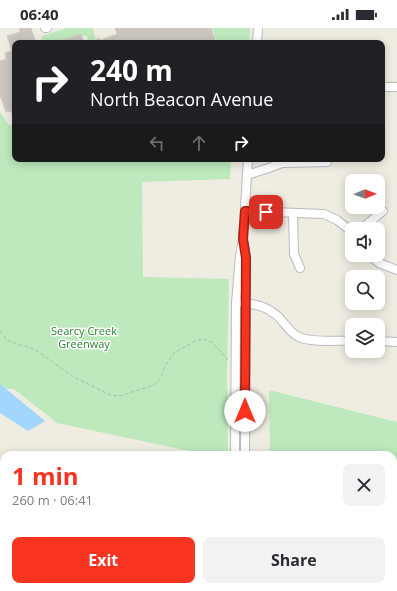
<!DOCTYPE html>
<html lang="en">
<head>
<meta charset="utf-8">
<style>
	:root { --surface:#fff; --page:#f2f2f3; --text:#2b2b33; --muted:#7c7c81; --accent:#f83320 }
	body { margin:0; font-family:"Open Sans",sans-serif; background:var(--page); color:var(--text); height:100vh; display:flex; flex-direction:column; font-size:15px; white-space:nowrap }
	* { box-sizing:border-box; margin:0 }
	p { font-size:13px; color:var(--muted) }
	.icon { flex:none; width:22px; height:22px; fill:none; stroke:currentColor; stroke-width:2; stroke-linecap:round; stroke-linejoin:round }
	.map { position:relative; flex:1; overflow:hidden }
	.panel { position:absolute; left:0px; top:423px; width:397px; height:140px; display:flex; flex-direction:column; background:var(--surface); border-radius:12px 12px 0 0; box-shadow:0 2px 10px #0003 }
	.panel>* { flex:none }
	.guide { position:absolute; left:12px; top:12px; width:373px; height:122px; border-radius:8px; box-shadow:0 2px 10px #0003; background:#202124; color:#fff; overflow:hidden }
	.needle { width:26px; rotate:89deg }
	.fabs { position:absolute; left:345px; top:146px; display:grid; gap:8px }
	.fabs a { display:grid; place-items:center; width:40px; height:40px; border-radius:8px; background:var(--surface); box-shadow:0 2px 10px #0003; font-size:20px }
	.pin { position:absolute; display:grid; place-items:center; width:34px; height:34px; color:#fff; margin:-17px; border-radius:8px; box-shadow:0 2px 6px #0006 }
	.me { position:absolute; width:44px; margin:-22px; rotate:0deg; stroke-linejoin:round; filter:drop-shadow(0 0 3px #0008) }
	.turn { display:flex; align-items:center; gap:14px; height:84px; padding:0 12px; font-size:18px }
	.turn .icon { width:52px; height:52px; stroke-width:2.5 }
	.turn b { display:block; font-size:28px; line-height:34px }
	.lanes { display:flex; align-items:center; height:38px; padding:0 12px; background:#0003; justify-content:center; gap:20px; direction:ltr }
	.lanes .off { opacity:.35 }
	.round { display:grid; place-items:center; flex:none; width:42px; height:42px; border-radius:8px; background:var(--page) }
	.summary { display:flex; align-items:center; justify-content:space-between; height:68px; padding:0 12px }
	h1 { font-size:24px; font-weight:700; line-height:30px; color:var(--accent) }
	.cta { display:flex; gap:8px; margin-top:auto; padding:8px 12px }
	.cta a { flex:1; height:46px; border-radius:8px; background:var(--accent); color:#fff; font-size:16px; font-weight:700; line-height:46px; text-align:center }
	.cta a+a { background:var(--page); color:var(--text) }
	.status { display:flex; justify-content:space-between; align-items:center; height:28px; padding:0 20px; background:var(--surface); direction:ltr }
	.status svg { height:11px; fill:currentColor }
	.map>svg:first-child { display:block }
</style>
</head>
<body>
<div class="status"><b>06:40</b><svg viewBox="0 0 49 12"><path d="M0 12V9h3v3zM5 12V6h3v6zM10 12V3h3v9zM15 12V0h3v12zM26 1h20v11H26zM47 4h2v5h-2z"/></svg></div>
<div class="map">
<svg width="397" height="563" viewBox="0 0 397 563">
	<rect width="100%" height="100%" fill="#efece2"/>
	<!-- green -->
	<g fill="#bde9bd">
		<path d="M67 0H93L96 14 84 15 88 11 87 8H83L81 6 53 15H42L41 11 42 8Z"/>
		<path d="M212 0H250L249 15H217Z"/>
		<path d="M0 84 9 97 15 98V131H125L142 133 153 131H231L230 151 142 154 143 249 229 251 227 343 228 427H208L57 395 14 361H0Z"/>
		<path d="M269 362 397 394V487H393V427H324L320 424H270Z"/>
		<path d="M94 559H220L219 563H96Z"/>
	</g>
	<!-- water -->
	<path fill="#a2d6ff" d="M0 356 45 393 28 403 0 385Z"/>
	<!-- building -->
	<g fill="#cac6bf" stroke="#d4cec0">
		<path d="M19 0H31L36 15H15L14 92 11 83 6 84 0 67V33L6 31 5 25 12 23 7 8 20 4Z"/>
		<path d="M115 0H211L216 15H94L98 10 101 12 117 6Z"/>
		<path d="M81 6 84 15H56V14Z"/>
	</g>
	<g fill="none" stroke-linecap="round" stroke-linejoin="round">
		<defs>
			<g id="minor">
				<path d="M45 0H47"/>
				<path d="M257 15 258 0"/>
				<path d="M382 59H397"/>
				<path d="M247 147 266 141 282 135 327 134V131"/>
				<path d="M245 183 324 186 337 192 352 204"/>
				<path d="M293 185 294 226 300 240"/>
				<path d="M361 201 383 183"/>
				<path d="M244 216 246 229 245 427"/>
				<path d="M369 227 379 235 397 242"/>
				<path d="M239 275C257 275 272 280 283 294 288 300 292 306 299 309 312 315 338 312 352 313"/>
				<path d="M378 313 397 314"/>
				<path d="M235 427 236 275 240 228 243 211 248 131"/>
				<path d="M0 484H4"/>
				<path d="M393 490H397"/>
				<path d="M18 559V563"/>
				<path d="M241 559V563"/>
				<path d="M267 559V563"/>
				<path d="M351 563V559"/>
			</g>
		</defs>
		<!-- minor casing -->
		<use href="#minor" stroke="#b8bbc0" stroke-width="10"/>
		<!-- path -->
		<path stroke="#95caa5" stroke-width="1" stroke-dasharray="4 2" stroke-linecap="butt" d="M0 303 6 311 17 316 34 321 74 349 110 367 120 368 154 357 160 351 165 338 174 325 195 313 204 311 213 315 228 332"/>
		<!-- minor -->
		<use href="#minor" stroke="#fff" stroke-width="8"/>
	</g>
	<g fill="none" stroke-linecap="round" stroke-linejoin="round">
		<defs>
			<path id="route" d="M245 383 246 230 243 211 245 183 266 184"/>
		</defs>
		<!-- route casing -->
		<use href="#route" stroke="#a12115" stroke-width="10"/>
		<!-- route -->
		<use href="#route" stroke="#f83320" stroke-width="7"/>
	</g>
	<g text-anchor="middle" stroke-width="3" stroke-linejoin="round" paint-order="stroke">
		<!-- park labels -->
		<g font-size="11" fill="#2c8231" stroke="#fff">
			<text x="84" y="307">Searcy Creek<tspan x="84" dy="13">Greenway</tspan></text>
		</g>
	</g>
</svg>
<div class="fabs">
<a><svg class="needle" viewBox="-14 -14 28 28"><path d="M0-13l5 13h-10z" fill="#e53935"/><path d="M0 13l5-13h-10z" fill="#7c7c81"/></svg></a>
<a><svg class="icon" aria-label="sound" viewBox="0 0 24 24"><path d="M4 9h4l5-4v14l-5-4H4zM17 9q2 3 0 6"/></svg></a>
<a><svg class="icon" aria-label="search" viewBox="0 0 24 24"><circle cx="10" cy="10" r="6"/><path d="M15 15l6 6"/></svg></a>
<a><svg class="icon" aria-label="layers" viewBox="0 0 24 24"><path d="M12 4l9 5-9 5-9-5zM3 14l9 5 9-5"/></svg></a>
</div>
<div class="pin" style="left:266px;top:184px;background:#d93025"><svg class="icon" aria-label="arrive" viewBox="0 0 24 24"><path d="M6 21V4h12l-3 4 3 4H6"/></svg></div>
<svg class="me" style="left:245px;top:383px" viewBox="-20 -20 40 40"><circle r="19" fill="#fff"/><path d="M0-13L10 11 0 6-10 11z" fill="#f83320"/></svg>
<div class="guide">
<div class="turn"><svg class="icon" aria-label="right" viewBox="0 0 24 24"><path d="M7 20v-9h11M14 6l5 5-5 5"/></svg><div><b>240 m</b>North Beacon Avenue</div></div>
<div class="lanes"><svg class="icon off" aria-label="left" viewBox="0 0 24 24"><path d="M17 20v-9H6M10 6l-5 5 5 5"/></svg><svg class="icon off" aria-label="ahead" viewBox="0 0 24 24"><path d="M12 20V5M6 11l6-6 6 6"/></svg><svg class="icon" aria-label="right" viewBox="0 0 24 24"><path d="M7 20v-9h11M14 6l5 5-5 5"/></svg></div>
</div>
<section class="panel">
<div class="summary"><div><h1>1 min</h1><p>260 m · 06:41</p></div><a class="round"><svg class="icon" aria-label="close" viewBox="0 0 24 24"><path d="M6 6l12 12M18 6L6 18"/></svg></a></div>
<div class="cta"><a>Exit</a><a>Share</a></div>
</section>
</div>
</body>
</html>
